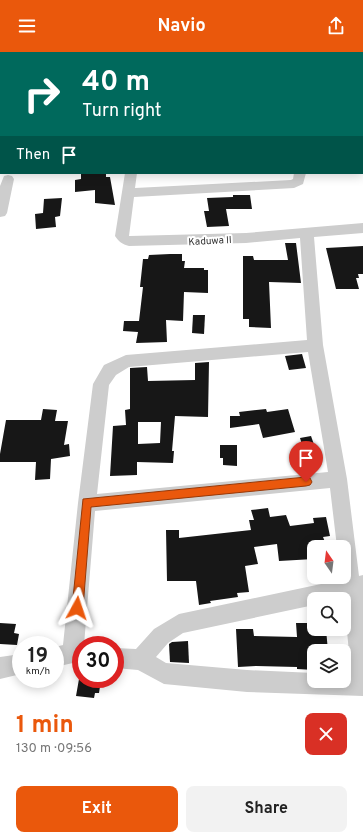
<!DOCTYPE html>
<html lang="en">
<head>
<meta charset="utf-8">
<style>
	:root { --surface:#fff; --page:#f2f2f2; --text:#222; --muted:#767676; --accent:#ea580c }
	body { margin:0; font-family:Overpass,sans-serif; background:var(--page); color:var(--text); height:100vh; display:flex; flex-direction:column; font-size:15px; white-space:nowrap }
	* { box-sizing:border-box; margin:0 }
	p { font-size:13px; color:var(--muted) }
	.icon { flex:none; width:22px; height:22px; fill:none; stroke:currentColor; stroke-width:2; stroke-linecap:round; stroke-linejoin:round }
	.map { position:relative; height:648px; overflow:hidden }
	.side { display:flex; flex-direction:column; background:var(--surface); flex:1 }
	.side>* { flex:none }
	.banner { position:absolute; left:0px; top:0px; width:363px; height:122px; box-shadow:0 2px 10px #0003; background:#00695c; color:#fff; overflow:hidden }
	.needle { width:26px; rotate:346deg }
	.fabs { position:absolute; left:307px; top:488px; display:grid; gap:8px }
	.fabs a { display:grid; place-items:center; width:44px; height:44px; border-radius:8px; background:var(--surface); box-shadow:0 2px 10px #0003; font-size:20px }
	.speed { position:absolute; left:12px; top:584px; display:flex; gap:8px; font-size:20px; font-weight:700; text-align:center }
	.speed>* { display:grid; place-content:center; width:52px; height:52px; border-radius:50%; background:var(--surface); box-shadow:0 2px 10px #0003; line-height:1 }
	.speed small { font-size:10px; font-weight:400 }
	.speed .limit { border:6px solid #d22; background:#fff; color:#111 }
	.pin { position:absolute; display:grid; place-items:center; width:34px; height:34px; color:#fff; margin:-41px -17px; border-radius:50% 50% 50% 0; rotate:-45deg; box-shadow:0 0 4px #0007 }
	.pin .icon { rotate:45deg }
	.me { position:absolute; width:44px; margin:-22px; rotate:5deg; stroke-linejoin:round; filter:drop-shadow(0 0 3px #0008) }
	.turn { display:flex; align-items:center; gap:14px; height:84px; padding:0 16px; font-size:18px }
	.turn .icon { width:52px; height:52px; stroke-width:2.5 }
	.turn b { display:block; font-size:28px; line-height:34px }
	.then { display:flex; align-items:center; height:38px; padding:0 16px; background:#0003; gap:8px; font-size:15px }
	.round { display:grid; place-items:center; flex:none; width:42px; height:42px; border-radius:8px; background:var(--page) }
	.head { display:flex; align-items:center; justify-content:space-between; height:68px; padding:0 16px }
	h1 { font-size:24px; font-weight:700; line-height:30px; color:var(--accent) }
	.cta { display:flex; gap:8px; margin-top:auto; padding:8px 16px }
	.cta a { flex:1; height:46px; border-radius:8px; background:var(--accent); color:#fff; font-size:16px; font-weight:700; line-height:46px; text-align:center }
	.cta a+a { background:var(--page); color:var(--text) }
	header { display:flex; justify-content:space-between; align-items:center; height:52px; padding:0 16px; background:var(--accent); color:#fff; font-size:18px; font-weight:700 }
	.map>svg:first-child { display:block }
</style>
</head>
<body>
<header><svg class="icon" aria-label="menu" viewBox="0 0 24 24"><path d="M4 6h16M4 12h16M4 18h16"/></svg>Navio<svg class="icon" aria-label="share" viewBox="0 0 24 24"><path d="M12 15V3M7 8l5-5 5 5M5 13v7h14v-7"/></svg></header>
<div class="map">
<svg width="363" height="648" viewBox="0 0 363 648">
	<rect width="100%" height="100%" fill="#fff"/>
	<!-- building -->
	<g fill="#171717" fill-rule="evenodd">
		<path d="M81 121H106V125H110L115 153 95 151V138L75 140V128L81 127Z"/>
		<path d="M233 143H250L252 157H226L229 174 207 175 204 159H209L207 146 233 145Z"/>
		<path d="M62 146 60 164 55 165 56 175 36 177 35 162 43 161 44 147Z"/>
		<path d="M285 191H296L301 231 269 230 271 276 249 275V267H243V204H253L254 208H288Z"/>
		<path d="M363 194V222H358L359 226H356L359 237H336L326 196Z"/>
		<path d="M170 202H182V209H185L184 216H204V218H208V241L184 240 183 269 166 268 167 290 136 291 138 280 123 279 124 269H139L143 235H140L143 207H148L149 203Z"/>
		<path d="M193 263H205L204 282 192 281Z"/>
		<path d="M302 302 306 316 289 318 285 304Z"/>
		<path d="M209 310 208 365 175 364 172 399H174L173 411 137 410V423L110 424 113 374 126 373 125 358 130 357V316L147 315 148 329 195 328V311ZM138 370H161L160 391 138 392Z"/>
		<path d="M43 357 57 358 55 369H68L64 393 69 392 70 404 51 407 50 427 35 428 36 410H0V402L6 368H41Z"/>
		<path d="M266 357 267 360 288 357 295 380 263 386 259 372 230 376V364H240L239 360Z"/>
		<path d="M311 384 320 410 308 412 300 386Z"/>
		<path d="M220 393H237V414L223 413V406H220Z"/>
		<path d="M268 456 270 465 286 463 290 474 314 471 313 466 326 465 330 484 323 485 327 495H314V507L279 509 277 492 254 495 258 512 245 514 249 540 237 541 238 545 210 549 211 551 199 553 196 529H167L166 478H179V486L251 478 249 468H254L251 458Z"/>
		<path d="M0 571 16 572 14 581 19 582 17 593 0 592Z"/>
		<path d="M296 571H314V577H326L328 599H314V618L297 617V615L256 614 238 615 236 577H253L254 584 297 585Z"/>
		<path d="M188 589 189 611 170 610 169 592 172 590Z"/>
		<path d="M79 627 101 628 99 641H95L94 646 76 644Z"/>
	</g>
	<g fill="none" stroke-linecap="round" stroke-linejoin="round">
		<!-- minor -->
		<g fill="#cdcdcd" fill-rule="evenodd">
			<rect x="362" y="23" width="1" height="6"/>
			<rect x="0" y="44" width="1" height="7"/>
			<path d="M125 121H137L135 136 291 128 293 127 294 121H306L303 132 294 136 134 145 129 184H130L246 181 363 171V181L314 185 323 293 347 427 359 524 363 523V644L247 640 164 632 138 618 115 616V596L136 597 154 577 179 562 340 528V525H344V495H337L330 436 95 459 84 593H81V612L73 611 55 615V595L63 593 78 451 93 332 104 313 126 303 307 288 300 186 246 191 129 194C122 192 119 190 115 184ZM308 300 328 420 97 442 109 333 116 323 129 315ZM314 547H344L351 622H344V629H314V621L247 618 166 611 156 605 168 591 183 581 314 553Z"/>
			<path d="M8 123 12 124 14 127 7 161 5 164 0 165V134L4 124Z"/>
			<path d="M21 602V622L0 627V605Z"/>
		</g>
	</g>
	<!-- route -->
	<path fill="#ea580c" stroke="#983908" d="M306 425 310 426 312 430 310 433 306 434 91 455 83 556 81 560 77 562 73 560 72 556 83 447Z"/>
	<g text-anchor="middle" stroke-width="4" stroke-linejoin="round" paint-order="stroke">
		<!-- street labels -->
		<g font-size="10" fill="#303030" stroke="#fff">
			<text transform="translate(210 188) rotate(-3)" y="4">Kaduwa II</text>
		</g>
	</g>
</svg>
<div class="fabs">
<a><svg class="needle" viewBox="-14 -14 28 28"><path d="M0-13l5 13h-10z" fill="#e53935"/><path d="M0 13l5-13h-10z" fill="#767676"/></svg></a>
<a><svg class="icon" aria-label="search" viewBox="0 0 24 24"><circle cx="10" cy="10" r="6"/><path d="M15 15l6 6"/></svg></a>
<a><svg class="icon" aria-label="layers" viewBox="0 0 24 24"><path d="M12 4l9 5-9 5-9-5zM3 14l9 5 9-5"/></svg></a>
</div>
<div class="speed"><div>19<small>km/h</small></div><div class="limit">30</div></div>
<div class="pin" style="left:306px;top:430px;background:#d93025"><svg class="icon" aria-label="arrive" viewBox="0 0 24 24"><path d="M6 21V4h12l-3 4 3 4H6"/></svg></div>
<svg class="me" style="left:77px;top:556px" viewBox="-20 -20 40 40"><path d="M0-17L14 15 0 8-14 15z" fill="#ea580c" stroke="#fff" stroke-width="4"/></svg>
<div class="banner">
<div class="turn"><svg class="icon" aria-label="right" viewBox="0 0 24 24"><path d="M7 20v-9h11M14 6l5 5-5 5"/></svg><div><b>40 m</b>Turn right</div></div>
<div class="then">Then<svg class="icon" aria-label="arrive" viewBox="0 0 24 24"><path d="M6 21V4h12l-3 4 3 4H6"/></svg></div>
</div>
</div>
<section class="side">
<div class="head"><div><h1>1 min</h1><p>130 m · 09:56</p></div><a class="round" style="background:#d93025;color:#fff"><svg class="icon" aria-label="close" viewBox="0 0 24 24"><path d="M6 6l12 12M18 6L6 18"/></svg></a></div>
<div class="cta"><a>Exit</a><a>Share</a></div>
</section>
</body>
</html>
